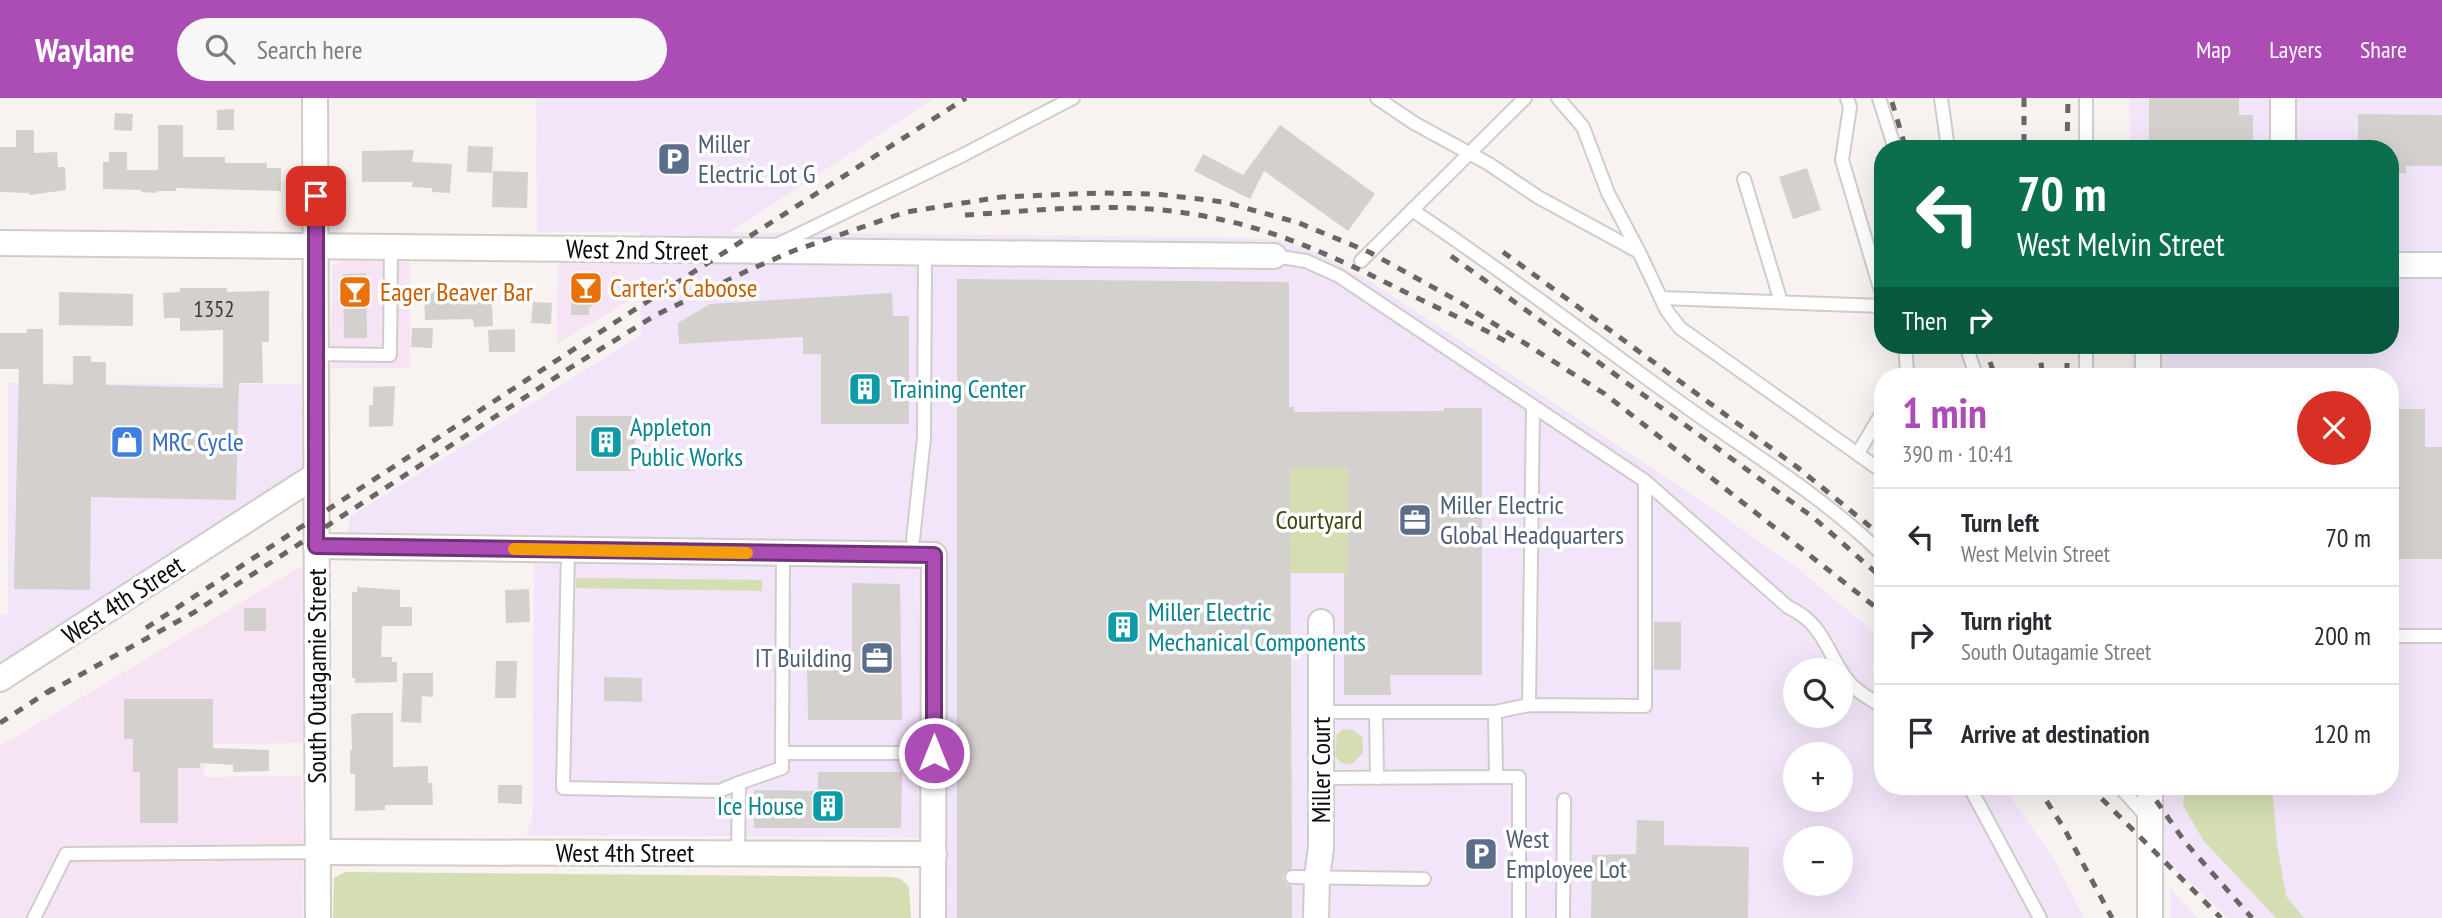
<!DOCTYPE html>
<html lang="en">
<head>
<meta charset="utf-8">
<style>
	:root { --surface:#fff; --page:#f7f7f7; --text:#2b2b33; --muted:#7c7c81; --line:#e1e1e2; --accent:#ac4db6 }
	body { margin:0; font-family:"PT Sans Narrow",sans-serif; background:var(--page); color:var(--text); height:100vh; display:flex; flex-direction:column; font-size:26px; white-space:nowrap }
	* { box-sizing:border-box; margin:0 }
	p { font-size:23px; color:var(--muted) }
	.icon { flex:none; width:38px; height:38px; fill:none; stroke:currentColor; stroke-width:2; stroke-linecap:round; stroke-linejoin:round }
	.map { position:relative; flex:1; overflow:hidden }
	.drawer { position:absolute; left:1874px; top:270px; width:525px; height:427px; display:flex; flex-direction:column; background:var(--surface); border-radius:28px; box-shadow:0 7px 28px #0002 }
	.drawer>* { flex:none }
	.hud { position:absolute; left:1874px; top:42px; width:525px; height:214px; border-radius:28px; box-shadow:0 7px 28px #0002; background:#0b6e4f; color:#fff; overflow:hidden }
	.tools { position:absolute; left:1783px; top:560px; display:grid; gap:14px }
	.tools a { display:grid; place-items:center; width:70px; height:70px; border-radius:50%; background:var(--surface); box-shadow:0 7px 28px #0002; font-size:35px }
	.pin { position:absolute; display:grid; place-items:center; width:60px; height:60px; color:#fff; margin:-30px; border-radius:14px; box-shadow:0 4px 10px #0006 }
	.me { position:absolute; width:77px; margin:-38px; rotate:0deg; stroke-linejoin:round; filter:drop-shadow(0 0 5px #0008) }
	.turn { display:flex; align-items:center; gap:24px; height:147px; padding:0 28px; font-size:32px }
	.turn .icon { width:91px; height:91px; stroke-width:2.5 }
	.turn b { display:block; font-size:49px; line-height:60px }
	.then { display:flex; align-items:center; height:66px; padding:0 28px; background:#0003; gap:14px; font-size:26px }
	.round { display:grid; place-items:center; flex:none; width:74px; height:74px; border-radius:37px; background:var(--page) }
	.head { display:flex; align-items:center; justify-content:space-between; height:119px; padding:0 28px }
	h1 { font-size:42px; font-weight:600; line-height:52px; color:var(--accent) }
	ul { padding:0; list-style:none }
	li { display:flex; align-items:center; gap:21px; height:98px; padding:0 28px; border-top:2px solid var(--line) }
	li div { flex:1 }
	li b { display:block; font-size:26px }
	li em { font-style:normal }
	header { display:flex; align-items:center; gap:42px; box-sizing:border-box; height:98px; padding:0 35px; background:var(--accent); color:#fff }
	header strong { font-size:33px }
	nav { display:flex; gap:38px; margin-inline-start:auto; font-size:24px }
	.search { width:490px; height:63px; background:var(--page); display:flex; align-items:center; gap:18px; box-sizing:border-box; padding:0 24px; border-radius:38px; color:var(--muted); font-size:26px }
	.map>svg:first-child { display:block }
</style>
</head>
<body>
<header>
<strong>Waylane</strong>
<div class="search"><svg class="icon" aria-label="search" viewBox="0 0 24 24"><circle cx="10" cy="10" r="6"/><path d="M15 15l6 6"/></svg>Search here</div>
<nav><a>Map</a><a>Layers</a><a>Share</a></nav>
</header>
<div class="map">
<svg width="2442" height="820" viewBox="0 0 2442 820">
	<rect width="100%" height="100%" fill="#f8f3f1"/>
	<!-- commercial -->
	<g fill="#f6e4f5">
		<path d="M344 162 410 164V270H331L332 170 337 164Z"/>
		<path d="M558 164 640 165V196L557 246Z"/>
		<path d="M302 468 304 645 204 646V679L302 678 303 820H0V648Z"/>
	</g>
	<!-- industrial -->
	<g fill="#f2e5f9" fill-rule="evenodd">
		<path d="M536 0H934L731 134 1244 140 1279 142 1316 154 1371 184 1690 395 1797 470 1880 539 1872 572 1883 582V688H2003L2053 759 2084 820H947L946 740 526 737 533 718 534 468 529 437 347 435 351 418 641 237 640 134H537ZM1796 572H1841V618H1796ZM1796 656H1841V702H1796ZM1796 740H1841V786H1796Z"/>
		<path d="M2129 0H2442V820H2228L2149 747 2145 688H2390V278H2132L2131 247H2390V51H2130Z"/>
		<path d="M8 285 302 286 301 380 0 573V517L8 516Z"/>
		<path d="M2170 790 2198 820H2170Z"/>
	</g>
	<!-- green -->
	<g fill="#d4deb2">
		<rect x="1290" y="370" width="58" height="105"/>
		<path d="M576 480 762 482V493L576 490Z"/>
		<path d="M1343 631 1353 632 1363 640V655L1352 666 1341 665 1335 658 1337 636Z"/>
		<path d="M2185 688H2272L2277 746 2286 798 2304 820H2276L2203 742 2183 707Z"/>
		<path d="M345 774 892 779 901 781 909 789 911 820H333L334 780Z"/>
	</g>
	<!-- building -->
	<g fill="#d4d0ce">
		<path d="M2149 0H2239V17H2253V49H2241V51H2149Z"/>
		<path d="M234 11V32H217V12Z"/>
		<path d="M115 15 133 16 132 33 114 32Z"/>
		<path d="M2358 16 2442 17V68H2406V75H2390V51H2358Z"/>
		<path d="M158 27H183V59H225V65H267V70H281V93L176 90V93H157V95L141 94V92L103 91V64H109V54H127V72H158Z"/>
		<path d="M1280 27 1375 96 1348 133 1264 73 1250 101 1194 73 1203 56 1243 77Z"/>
		<path d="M16 32H34V55L57 54 58 69H65L66 92 30 97 29 95 0 94V49H16Z"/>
		<path d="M468 48 493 49 492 75 467 74Z"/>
		<path d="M414 52 412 64 452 66 450 95 432 94V90L412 89 413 84H362V53Z"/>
		<path d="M1807 70 1821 112 1793 121 1779 79Z"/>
		<path d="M493 73 528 74 527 110 492 109Z"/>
		<path d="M366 175 367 240H344L343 176Z"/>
		<path d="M572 176H602L601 203 589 210V217H571Z"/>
		<path d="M957 181 1289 184V309H1294V314L1444 313V310H1482V577H1390L1391 597H1344V475H1348V370H1290L1292 770 1285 774 1283 780 1287 786 1292 788V820H957Z"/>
		<path d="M491 187 493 228 474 229 473 222 469 221 425 222 424 195H427V190Z"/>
		<path d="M180 190H227V194L269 193V244H262L263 285H239L236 402 91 399 90 492 14 491 19 271H0V235H27V231H43V286L73 287V258H91V264H106V287L223 290V232L180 233V220H164L163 195 180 194Z"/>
		<path d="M59 194 133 196V228L59 227Z"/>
		<path d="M892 195 893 218H909V326H821V256H803V239L679 246 678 225 710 206Z"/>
		<path d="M533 204 552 205 551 226 531 225Z"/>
		<path d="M412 230H433L432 250 411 249Z"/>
		<path d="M515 231V254H489L488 232Z"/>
		<path d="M395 288 393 328 369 329V307H373V289Z"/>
		<path d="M2390 311H2425V349H2442V461H2390Z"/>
		<rect x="576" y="318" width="59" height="55"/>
		<path d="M852 485 900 486 902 622H808L807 567H852Z"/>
		<path d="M357 489 400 492V509H412V528H382L381 559H392V564H397V584L355 585V580H352V494H357Z"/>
		<path d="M529 491 530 524 506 525 505 492Z"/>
		<rect x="244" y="510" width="22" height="23"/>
		<rect x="1654" y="524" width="27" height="48"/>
		<path d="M496 563H517L516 600H495Z"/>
		<path d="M403 575H433V599L422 598 421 625 401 624Z"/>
		<path d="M604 579 642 580V604L604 603Z"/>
		<path d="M124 601H213V650L269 652V673L233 674V667L200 665V670H178V725H140V674H133V641H124Z"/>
		<path d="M357 615H393V669L428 668V685H432L433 707H385V712L355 713V676H350V652H352L351 617Z"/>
		<path d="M818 674H902L901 730H754V692L818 693Z"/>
		<path d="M498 687H522V706L498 705Z"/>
		<path d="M1637 722 1664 723V747L1749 749 1748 820H1591L1592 757 1636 756Z"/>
	</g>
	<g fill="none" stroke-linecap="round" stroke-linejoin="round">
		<defs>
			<g id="service">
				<path d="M1377 0 1414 25 1489 66 1538 99 1639 154"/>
				<path d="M1558 0 1583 29 1608 95 1639 154 1667 213 1680 230 1883 374"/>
				<path d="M1847 0 1850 9 1842 62 1883 200"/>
				<path d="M1879 0 1895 51"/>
				<path d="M1941 0 1948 51"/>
				<path d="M2086 51V0"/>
				<path d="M1744 81 1781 204"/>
				<path d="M1412 112C1506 175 1596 244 1688 310 1754 357 1825 400 1883 457"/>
				<path d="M775 148 963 57 1073 0"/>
				<path d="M1274 158 1306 163 1339 178 1533 308"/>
				<path d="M1361 163 1525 0"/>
				<path d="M1661 200 1883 208"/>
				<path d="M1966 247 1976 278"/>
				<path d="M2086 247V278"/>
				<path d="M316 256 390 257 391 148"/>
				<path d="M1904 278 1907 273 1905 247"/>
				<path d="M1858 355 1883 313"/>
				<path d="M1645 383 1788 509C1825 526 1826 555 1848 583 1856 594 1871 601 1883 609"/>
				<path d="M913 441 924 340 925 154"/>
				<path d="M568 452 563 690 719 693 739 685"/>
				<path d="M783 455 782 655H934"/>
				<path d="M2390 538H2442"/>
				<path d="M1495 614 1529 607 1533 308 1645 383V608L1529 607"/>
				<path d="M1376 615 1377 680"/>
				<path d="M1496 679H1519V820"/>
				<path d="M1321 680 1496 679 1495 614H1321"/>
				<path d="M1969 688 2040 820"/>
				<path d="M2119 688 2147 719"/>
				<path d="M738 756 739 685 782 670V655"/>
				<path d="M1292 779 1424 781"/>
				<path d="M34 820 66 756 317 754"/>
				<path d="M1563 820 1564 702"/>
			</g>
			<g id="minor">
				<path d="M315 0 318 820"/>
				<path d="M2283 0V51"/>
				<path d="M0 145 1274 158"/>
				<path d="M2390 167H2442"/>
				<path d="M2148 278V247"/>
				<path d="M316 448 934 457 933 820"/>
				<path d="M0 581 316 377"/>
				<path d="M317 754 934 756"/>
				<path d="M1316 820 1317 779 1321 750V524"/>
				<path d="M2150 820V688"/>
			</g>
		</defs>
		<!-- service casing -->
		<use href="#service" stroke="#d0ccc9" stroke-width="16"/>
		<!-- minor casing -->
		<use href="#minor" stroke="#d0ccc9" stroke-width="28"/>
		<!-- service -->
		<use href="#service" stroke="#fff" stroke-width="12"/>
		<!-- minor -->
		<use href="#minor" stroke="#fff" stroke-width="24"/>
		<!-- rail -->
		<g stroke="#696765" stroke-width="5" stroke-dasharray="9 9" stroke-linecap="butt">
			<path d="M2024 0V51"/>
			<path d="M1892 4 1906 51"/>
			<path d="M1923 48 1924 51"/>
			<path d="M2067 51 2068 0"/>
			<path d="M965 117C1043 112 1121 103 1198 117 1275 130 1337 160 1405 194 1439 211 1473 225 1505 243"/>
			<path d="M1503 154 1797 369 1883 439"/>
			<path d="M1451 158 1814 420 1883 481"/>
			<path d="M1984 247 1995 278"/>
			<path d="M2038 247 2043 278"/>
			<path d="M2067 247V278"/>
			<path d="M146 530 631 214 966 0"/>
			<path d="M47 595 193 515 573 268 656 217 749 172 793 153 906 114 1001 99 1099 95 1156 96 1224 104 1299 125 1369 154 1458 203 1605 296 1883 515"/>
			<path d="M0 625 55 589"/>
			<path d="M2037 688 2065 732 2112 820"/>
			<path d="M2089 688 2221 820"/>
			<path d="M2146 688 2185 744 2252 820"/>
		</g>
	</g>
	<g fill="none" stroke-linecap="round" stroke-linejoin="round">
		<defs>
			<path id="route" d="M316 98V448L934 457V655"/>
		</defs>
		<!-- route casing -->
		<use href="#route" stroke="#703276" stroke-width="18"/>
		<!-- route -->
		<use href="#route" stroke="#ac4db6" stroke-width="12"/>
		<!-- slow -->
		<path stroke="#f59e0b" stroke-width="12" d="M514 451 747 455"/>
	</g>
	<!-- icons -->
	<defs>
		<symbol id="parking-square" viewBox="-11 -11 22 22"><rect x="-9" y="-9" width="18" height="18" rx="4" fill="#5c6f8a" stroke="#fff"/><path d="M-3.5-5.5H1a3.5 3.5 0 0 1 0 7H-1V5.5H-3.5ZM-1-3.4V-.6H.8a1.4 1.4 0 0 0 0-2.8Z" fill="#fff"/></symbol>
		<symbol id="bar-square" viewBox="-11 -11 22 22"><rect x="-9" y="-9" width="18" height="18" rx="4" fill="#e8710a" stroke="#fff"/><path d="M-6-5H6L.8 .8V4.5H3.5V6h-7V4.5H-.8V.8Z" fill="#fff"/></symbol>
		<symbol id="building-square" viewBox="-11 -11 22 22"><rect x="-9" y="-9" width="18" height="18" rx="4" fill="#0f9aa8" stroke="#fff"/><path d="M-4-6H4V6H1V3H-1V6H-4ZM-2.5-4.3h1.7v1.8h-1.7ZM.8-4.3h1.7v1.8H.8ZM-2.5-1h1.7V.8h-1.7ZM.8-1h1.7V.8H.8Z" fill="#fff"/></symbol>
		<symbol id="shop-square" viewBox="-11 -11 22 22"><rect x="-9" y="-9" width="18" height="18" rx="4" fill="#3f7fe0" stroke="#fff"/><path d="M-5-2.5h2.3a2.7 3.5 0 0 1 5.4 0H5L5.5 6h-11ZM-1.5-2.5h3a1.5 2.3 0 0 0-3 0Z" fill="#fff"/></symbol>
		<symbol id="office-square" viewBox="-11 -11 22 22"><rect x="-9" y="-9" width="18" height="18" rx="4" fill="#5c6f8a" stroke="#fff"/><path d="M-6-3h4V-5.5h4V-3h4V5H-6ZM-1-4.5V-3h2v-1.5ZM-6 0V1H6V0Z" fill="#fff"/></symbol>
	</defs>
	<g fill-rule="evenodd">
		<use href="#parking-square" x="655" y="42" width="38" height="38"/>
		<use href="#bar-square" x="567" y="171" width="38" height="38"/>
		<use href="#bar-square" x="336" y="175" width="38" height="38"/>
		<use href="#building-square" x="846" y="272" width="38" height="38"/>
		<use href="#shop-square" x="108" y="325" width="38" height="38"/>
		<use href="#building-square" x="587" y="325" width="38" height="38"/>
		<use href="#office-square" x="1396" y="403" width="38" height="38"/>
		<use href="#building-square" x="1104" y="510" width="38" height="38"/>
		<use href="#office-square" x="858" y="541" width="38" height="38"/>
		<use href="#building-square" x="809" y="689" width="38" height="38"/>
		<use href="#parking-square" x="1462" y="737" width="38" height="38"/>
	</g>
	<g text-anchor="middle" stroke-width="7" stroke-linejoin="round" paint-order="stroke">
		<!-- number labels -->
		<g font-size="23" fill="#3e3c3b">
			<text x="214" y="219">1352</text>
		</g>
		<!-- service labels -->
		<g font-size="26" fill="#4e5e75" stroke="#fff" text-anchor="start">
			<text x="698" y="55">Miller<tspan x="698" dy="30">Electric Lot G</tspan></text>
			<text x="1440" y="416">Miller Electric<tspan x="1440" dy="30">Global Headquarters</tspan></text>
			<text x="852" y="569" text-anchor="end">IT Building</text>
			<text x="1506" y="750">West<tspan x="1506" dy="30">Employee Lot</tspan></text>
		</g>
		<!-- street labels -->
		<g font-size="26" fill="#0c0b0a" stroke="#fff">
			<text transform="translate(637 152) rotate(1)" y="9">West 2nd Street</text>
			<text transform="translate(123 502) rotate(-33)" y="9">West 4th Street</text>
			<text transform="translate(317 578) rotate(-90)" y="9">South Outagamie Street</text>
			<text transform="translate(1321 672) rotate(-90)" y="9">Miller Court</text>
			<text x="625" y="764">West 4th Street</text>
		</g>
		<!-- food labels -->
		<g font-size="26" fill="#c56008" stroke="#fff" text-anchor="start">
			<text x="610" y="199">Carter's Caboose</text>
			<text x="380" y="203">Eager Beaver Bar</text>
		</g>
		<!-- culture labels -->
		<g font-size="26" fill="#0d838f" stroke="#fff" text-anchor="start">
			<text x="890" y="300">Training Center</text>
			<text x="630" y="338">Appleton<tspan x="630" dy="30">Public Works</tspan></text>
			<text x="1148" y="523">Miller Electric<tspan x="1148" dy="30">Mechanical Components</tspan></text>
			<text x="804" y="717" text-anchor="end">Ice House</text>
		</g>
		<!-- shop labels -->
		<g font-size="26" fill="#366cbe" stroke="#fff" text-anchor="start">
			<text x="152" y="353">MRC Cycle</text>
		</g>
		<!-- park labels -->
		<g font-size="26" fill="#3f4711" stroke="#fff">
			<text x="1319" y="431">Courtyard</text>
		</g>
	</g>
</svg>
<div class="tools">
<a><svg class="icon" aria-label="search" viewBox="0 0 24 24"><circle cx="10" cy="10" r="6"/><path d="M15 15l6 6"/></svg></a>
<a>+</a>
<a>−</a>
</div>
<div class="pin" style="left:316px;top:98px;background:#d93025"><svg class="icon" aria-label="arrive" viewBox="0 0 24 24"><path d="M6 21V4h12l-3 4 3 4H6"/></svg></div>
<svg class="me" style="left:934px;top:655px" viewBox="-20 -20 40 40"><circle r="17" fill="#ac4db6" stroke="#fff" stroke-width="3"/><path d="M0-11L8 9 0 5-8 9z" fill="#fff"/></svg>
<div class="hud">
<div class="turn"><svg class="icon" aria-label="left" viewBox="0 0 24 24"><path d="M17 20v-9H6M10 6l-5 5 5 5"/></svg><div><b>70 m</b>West Melvin Street</div></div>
<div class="then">Then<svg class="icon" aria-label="right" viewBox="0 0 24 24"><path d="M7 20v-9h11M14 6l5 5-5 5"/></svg></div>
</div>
<section class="drawer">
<div class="head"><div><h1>1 min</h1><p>390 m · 10:41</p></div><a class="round" style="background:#d93025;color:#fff"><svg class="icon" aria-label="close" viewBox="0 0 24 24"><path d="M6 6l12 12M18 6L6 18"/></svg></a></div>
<ul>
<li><svg class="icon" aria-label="left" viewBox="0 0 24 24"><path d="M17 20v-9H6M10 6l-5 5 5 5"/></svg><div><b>Turn left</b><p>West Melvin Street</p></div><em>70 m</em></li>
<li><svg class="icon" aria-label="right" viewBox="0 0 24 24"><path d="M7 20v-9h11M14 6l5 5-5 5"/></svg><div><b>Turn right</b><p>South Outagamie Street</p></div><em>200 m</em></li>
<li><svg class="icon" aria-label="arrive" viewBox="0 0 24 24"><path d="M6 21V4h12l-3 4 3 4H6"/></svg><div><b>Arrive at destination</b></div><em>120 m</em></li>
</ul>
</section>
</div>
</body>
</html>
